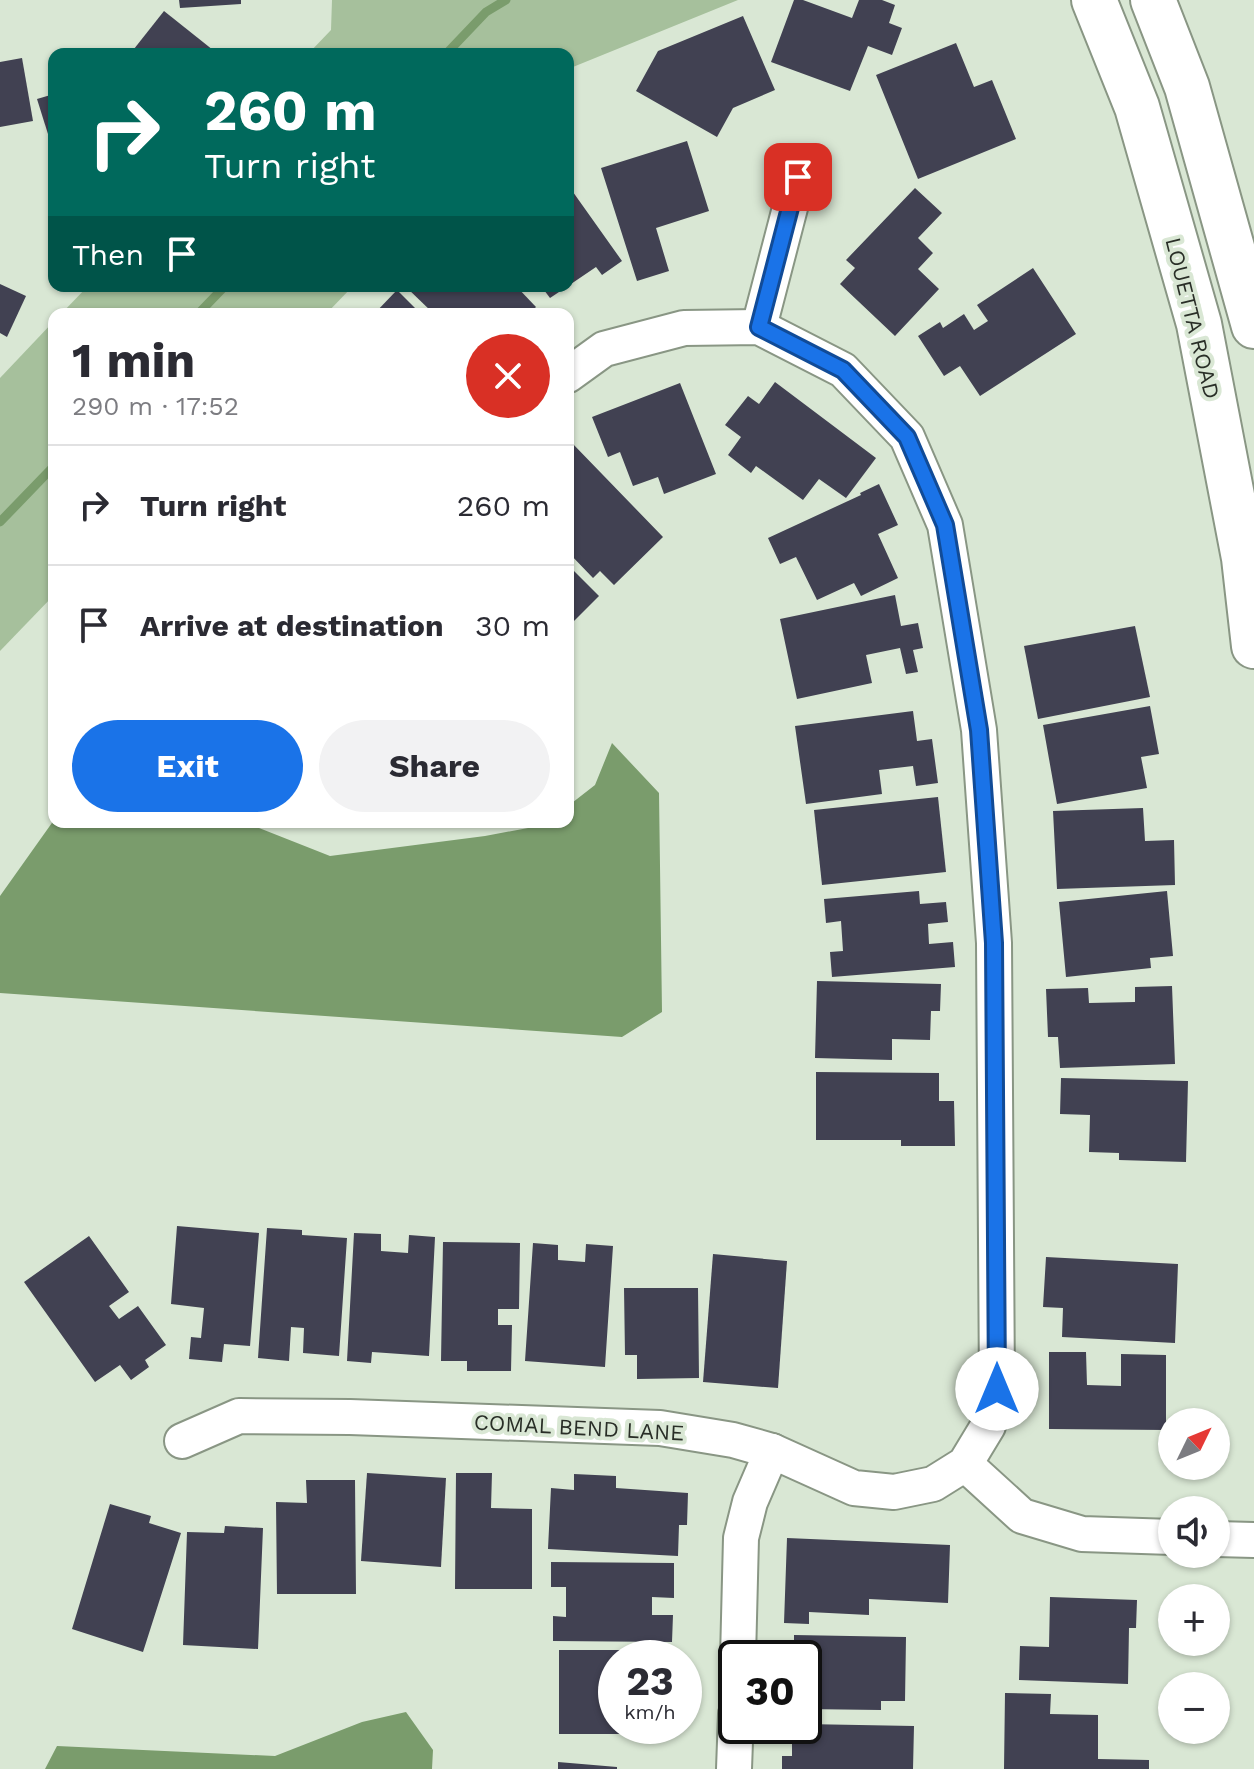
<!DOCTYPE html>
<html lang="en">
<head>
<meta charset="utf-8">
<style>
	:root { --surface:#fff; --page:#f2f2f3; --text:#2b2b33; --muted:#7c7c81; --line:#e1e1e2; --accent:#1a73e8 }
	body { margin:0; font-family:"Work Sans",sans-serif; background:var(--page); color:var(--text); height:100vh; display:flex; flex-direction:column; font-size:30px; white-space:nowrap }
	* { box-sizing:border-box; margin:0 }
	p { font-size:26px; color:var(--muted) }
	.icon { flex:none; width:44px; height:44px; fill:none; stroke:currentColor; stroke-width:2; stroke-linecap:round; stroke-linejoin:round }
	.map { position:relative; flex:1; overflow:hidden }
	.side { position:absolute; left:48px; top:308px; width:526px; height:520px; display:flex; flex-direction:column; background:var(--surface); border-radius:16px; box-shadow:0 2px 6px #0004 }
	.side>* { flex:none }
	.hud { position:absolute; left:48px; top:48px; width:526px; height:244px; border-radius:16px; box-shadow:0 2px 6px #0004; background:#00695c; color:#fff; overflow:hidden }
	.needle { width:52px; rotate:47deg }
	.fabs { position:absolute; left:1158px; top:1408px; display:grid; gap:16px }
	.fabs a { display:grid; place-items:center; width:72px; height:72px; border-radius:50%; background:var(--surface); box-shadow:0 2px 6px #0004; font-size:40px }
	.speed { position:absolute; left:598px; top:1640px; display:flex; gap:16px; font-size:40px; font-weight:700; text-align:center }
	.speed>* { display:grid; place-content:center; width:104px; height:104px; border-radius:50%; background:var(--surface); box-shadow:0 2px 6px #0004; line-height:1 }
	.speed small { font-size:20px; font-weight:400 }
	.speed .limit { border:4px solid #111; border-radius:12px; background:#fff; color:#111 }
	.pin { position:absolute; display:grid; place-items:center; width:68px; height:68px; color:#fff; margin:-34px; border-radius:16px; box-shadow:0 4px 12px #0006 }
	.me { position:absolute; width:88px; margin:-44px; rotate:0deg; stroke-linejoin:round; filter:drop-shadow(0 0 6px #0008) }
	.turn { display:flex; align-items:center; gap:28px; height:168px; padding:0 24px; font-size:36px }
	.turn .icon { width:104px; height:104px; stroke-width:2.5 }
	.turn b { display:block; font-size:56px; line-height:68px }
	.then { display:flex; align-items:center; height:76px; padding:0 24px; background:#0003; gap:16px; font-size:30px }
	.round { display:grid; place-items:center; flex:none; width:84px; height:84px; border-radius:42px; background:var(--page) }
	.summary { display:flex; align-items:center; justify-content:space-between; height:136px; padding:0 24px }
	h1 { font-size:48px; font-weight:700; line-height:60px }
	.button { display:flex; gap:16px; margin-top:auto; padding:16px 24px }
	.button a { flex:1; height:92px; border-radius:48px; background:var(--accent); color:#fff; font-size:32px; font-weight:700; line-height:92px; text-align:center }
	.button a+a { background:var(--page); color:var(--text) }
	ul { padding:0; list-style:none }
	li { display:flex; align-items:center; gap:24px; height:120px; padding:0 24px; border-top:2px solid var(--line) }
	li div { flex:1 }
	li b { display:block; font-size:30px }
	li em { font-style:normal }
	.map>svg:first-child { display:block }
</style>
</head>
<body>
<div class="map">
<svg width="1254" height="1769" viewBox="0 0 1254 1769">
	<rect width="100%" height="100%" fill="#d9e7d4"/>
	<!-- green -->
	<g fill="#a6c09c">
		<path d="M332 0H738L568 69V54H308L331 30Z"/>
		<path d="M88 286H353L326 314H61Z"/>
		<path d="M54 321V595L0 651V378Z"/>
	</g>
	<!-- water -->
	<g fill="#7a9c6c">
		<path d="M612 743 659 793 662 1012 622 1037 0 993V896L54 820V822H244L330 856 485 836 544 825 548 822H568V806L595 785Z"/>
		<path d="M406 1712 433 1750 432 1769H45L57 1746 275 1756 362 1722Z"/>
	</g>
	<g fill="none" stroke-linecap="round" stroke-linejoin="round">
		<!-- stream -->
		<g stroke="#7a9c6c" stroke-width="9">
			<path d="M446 54 486 12 506 0"/>
			<path d="M198 314 225 286"/>
			<path d="M0 522 54 466"/>
		</g>
	</g>
	<!-- building -->
	<g fill="#414152">
		<path d="M179 0H241V4L180 8Z"/>
		<path d="M794 0H803L852 18 859 0H882L895 5 889 23 902 28 892 55 868 46 850 91 771 62Z"/>
		<path d="M164 11 218 54H130Z"/>
		<path d="M743 16 775 90 733 108 717 137 636 91 658 51Z"/>
		<path d="M956 43 974 87 992 80 1016 139 918 179 876 75Z"/>
		<path d="M22 58 33 121 0 127V62Z"/>
		<path d="M54 94V150H53L37 99Z"/>
		<path d="M687 141 709 211 656 228 669 271 637 281 601 168Z"/>
		<path d="M568 185 622 261 602 275 596 267 568 286Z"/>
		<path d="M915 188 942 213 918 238 933 253 918 269 939 289 895 336 840 284 855 268 846 260Z"/>
		<path d="M1033 268 1076 334 980 396 960 366 944 376 918 336 940 322 943 328 964 314 974 330 988 321 977 305Z"/>
		<path d="M0 284 26 296 7 337 0 333Z"/>
		<path d="M405 286H516L536 307 529 314H434Z"/>
		<path d="M541 286H568L550 298Z"/>
		<path d="M397 290 421 314H374Z"/>
		<path d="M775 382 876 458 846 498 819 479 803 500 756 466 751 473 728 455 741 437 725 425 748 396 759 404Z"/>
		<path d="M680 383 716 474 664 494 658 477 633 486 620 452 608 457 592 417Z"/>
		<path d="M572 443 663 537 614 585 600 571 593 578 568 552V446Z"/>
		<path d="M879 484 898 525 878 534 898 578 861 596 854 583 817 600 796 557 780 564 768 538 861 495 860 493Z"/>
		<path d="M568 565 599 596 568 627Z"/>
		<path d="M895 595 901 626 918 623 923 648 913 650 918 672 906 674 900 648 866 655 872 683 797 699 780 619Z"/>
		<path d="M1135 626 1150 697 1038 719 1024 646Z"/>
		<path d="M1150 706 1159 754 1141 757 1147 788 1057 804 1043 725Z"/>
		<path d="M913 711 917 741 932 739 938 783 916 786 913 766 879 770 882 794 806 804 795 726Z"/>
		<path d="M938 797 946 872 822 885 814 810Z"/>
		<path d="M1143 808 1145 841 1174 840 1175 885 1057 889 1053 811Z"/>
		<path d="M919 891 920 904 946 902 948 922 928 924 929 944 953 942 955 967 832 977 830 952 843 951 841 921 826 923 824 899Z"/>
		<path d="M1167 891 1173 956 1150 958 1151 968 1066 977 1059 902Z"/>
		<path d="M817 981 941 984 940 1011H931L930 1040 892 1039V1060L815 1058Z"/>
		<path d="M1172 986 1175 1064 1060 1068 1058 1037H1048L1046 989 1088 988 1089 1003 1135 1002V987Z"/>
		<path d="M816 1072 939 1073V1101H954L955 1146H901V1140H816Z"/>
		<path d="M1061 1078 1188 1081 1186 1162 1119 1160V1153L1089 1152 1090 1115 1060 1114Z"/>
		<path d="M177 1226 259 1233 250 1346 224 1344 222 1362 189 1359 191 1337 201 1338 204 1308 171 1304Z"/>
		<path d="M267 1228 302 1230V1235L347 1238 339 1356 303 1353 304 1328 291 1327 289 1361 258 1358Z"/>
		<path d="M354 1233 381 1234V1251L408 1253 409 1235 435 1237 429 1356 372 1352 371 1363 347 1361Z"/>
		<path d="M89 1236 129 1292 109 1306 119 1319 138 1306 166 1345 145 1360 149 1367 131 1380 120 1365 95 1382 24 1282Z"/>
		<path d="M443 1242 520 1243 519 1309H498V1325H512L511 1371H467V1361H441Z"/>
		<path d="M533 1243 558 1245V1260L585 1262 586 1244 613 1246 605 1367 525 1361Z"/>
		<path d="M713 1254 787 1261 778 1388 703 1382Z"/>
		<path d="M1046 1257 1178 1264 1175 1343 1062 1337 1063 1308 1043 1307Z"/>
		<path d="M624 1288H698L699 1378 637 1379V1355H625Z"/>
		<path d="M1049 1352H1086L1087 1385 1121 1386V1354L1166 1355V1430L1049 1429Z"/>
		<path d="M367 1473 446 1478 441 1567 361 1561Z"/>
		<path d="M456 1473H492L491 1508 532 1509V1589H455Z"/>
		<path d="M574 1474 616 1476V1488L688 1493 687 1525H679L678 1556 548 1549 551 1488 574 1490Z"/>
		<path d="M306 1480H355L356 1594H277L276 1502 307 1503Z"/>
		<path d="M110 1504 151 1516 149 1523 181 1533 143 1652 72 1629Z"/>
		<path d="M225 1526 263 1528 258 1649 183 1645 187 1532 224 1533Z"/>
		<path d="M787 1538 950 1545 948 1603 869 1599V1615L809 1612V1624L784 1623Z"/>
		<path d="M551 1562 674 1563V1598L652 1597V1615H673L672 1642 553 1641V1616L566 1617V1587H551Z"/>
		<path d="M1050 1597 1137 1600 1136 1628H1129L1128 1684 1019 1680 1020 1646 1049 1647Z"/>
		<path d="M794 1635 906 1637 905 1701H881V1710L804 1709V1658H794Z"/>
		<path d="M559 1650H634V1658H616V1726H671V1734H559Z"/>
		<path d="M684 1672H687V1707L684 1706Z"/>
		<path d="M1005 1693 1051 1694 1050 1714 1098 1715V1759L1149 1760V1769H1004Z"/>
		<path d="M804 1724 914 1726 913 1769H782V1756H792V1726H804Z"/>
		<path d="M558 1762 617 1767V1769H558Z"/>
	</g>
	<g fill="none" stroke-linecap="round" stroke-linejoin="round">
		<defs>
			<g id="minor">
				<path d="M759 327 798 177"/>
				<path d="M182 1441 239 1416 350 1417 660 1428 733 1440 772 1451 854 1488 894 1492 933 1484 965 1464 988 1426 997 1389 994 943 979 730 945 525 907 437 843 370 759 327 684 328 604 349 568 375"/>
				<path d="M965 1464 1022 1516 1082 1534 1172 1537"/>
				<path d="M1216 1539 1254 1540"/>
				<path d="M738 1658 741 1538 750 1502 772 1451"/>
				<path d="M734 1769 736 1714"/>
			</g>
			<g id="secondary">
				<path d="M1094 0 1137 107 1199 324 1244 558 1254 646"/>
				<path d="M1153 0 1187 87 1254 326"/>
			</g>
		</defs>
		<!-- minor casing -->
		<use href="#minor" stroke="#899684" stroke-width="38"/>
		<!-- secondary casing -->
		<use href="#secondary" stroke="#899684" stroke-width="48"/>
		<!-- minor -->
		<use href="#minor" stroke="#fff" stroke-width="34"/>
		<!-- secondary -->
		<use href="#secondary" stroke="#fff" stroke-width="44"/>
	</g>
	<g fill="none" stroke-linecap="round" stroke-linejoin="round">
		<defs>
			<path id="route" d="M798 177 759 327 843 370 907 437 945 525 979 730 994 943 997 1389"/>
		</defs>
		<!-- route casing -->
		<use href="#route" stroke="#114b97" stroke-width="20"/>
		<!-- route -->
		<use href="#route" stroke="#1a73e8" stroke-width="14"/>
	</g>
	<g text-anchor="middle" stroke-width="8" stroke-linejoin="round" paint-order="stroke">
		<!-- street labels -->
		<g font-size="22" fill="#292e27" stroke="#d9e7d4">
			<text transform="translate(1193 318) rotate(76)" y="8">LOUETTA ROAD</text>
			<text transform="translate(579 1427) rotate(3)" y="8">COMAL BEND LANE</text>
		</g>
	</g>
</svg>
<div class="fabs">
<a><svg class="needle" viewBox="-14 -14 28 28"><path d="M0-13l5 13h-10z" fill="#e53935"/><path d="M0 13l5-13h-10z" fill="#7c7c81"/></svg></a>
<a><svg class="icon" aria-label="sound" viewBox="0 0 24 24"><path d="M4 9h4l5-4v14l-5-4H4zM17 9q2 3 0 6"/></svg></a>
<a>+</a>
<a>−</a>
</div>
<div class="speed"><div>23<small>km/h</small></div><div class="limit">30</div></div>
<div class="pin" style="left:798px;top:177px;background:#d93025"><svg class="icon" aria-label="arrive" viewBox="0 0 24 24"><path d="M6 21V4h12l-3 4 3 4H6"/></svg></div>
<svg class="me" style="left:997px;top:1389px" viewBox="-20 -20 40 40"><circle r="19" fill="#fff"/><path d="M0-13L10 11 0 6-10 11z" fill="#1a73e8"/></svg>
<div class="hud">
<div class="turn"><svg class="icon" aria-label="right" viewBox="0 0 24 24"><path d="M7 20v-9h11M14 6l5 5-5 5"/></svg><div><b>260 m</b>Turn right</div></div>
<div class="then">Then<svg class="icon" aria-label="arrive" viewBox="0 0 24 24"><path d="M6 21V4h12l-3 4 3 4H6"/></svg></div>
</div>
<section class="side">
<div class="summary"><div><h1>1 min</h1><p>290 m · 17:52</p></div><a class="round" style="background:#d93025;color:#fff"><svg class="icon" aria-label="close" viewBox="0 0 24 24"><path d="M6 6l12 12M18 6L6 18"/></svg></a></div>
<ul>
<li><svg class="icon" aria-label="right" viewBox="0 0 24 24"><path d="M7 20v-9h11M14 6l5 5-5 5"/></svg><div><b>Turn right</b></div><em>260 m</em></li>
<li><svg class="icon" aria-label="arrive" viewBox="0 0 24 24"><path d="M6 21V4h12l-3 4 3 4H6"/></svg><div><b>Arrive at destination</b></div><em>30 m</em></li>
</ul>
<div class="button"><a>Exit</a><a>Share</a></div>
</section>
</div>
</body>
</html>
